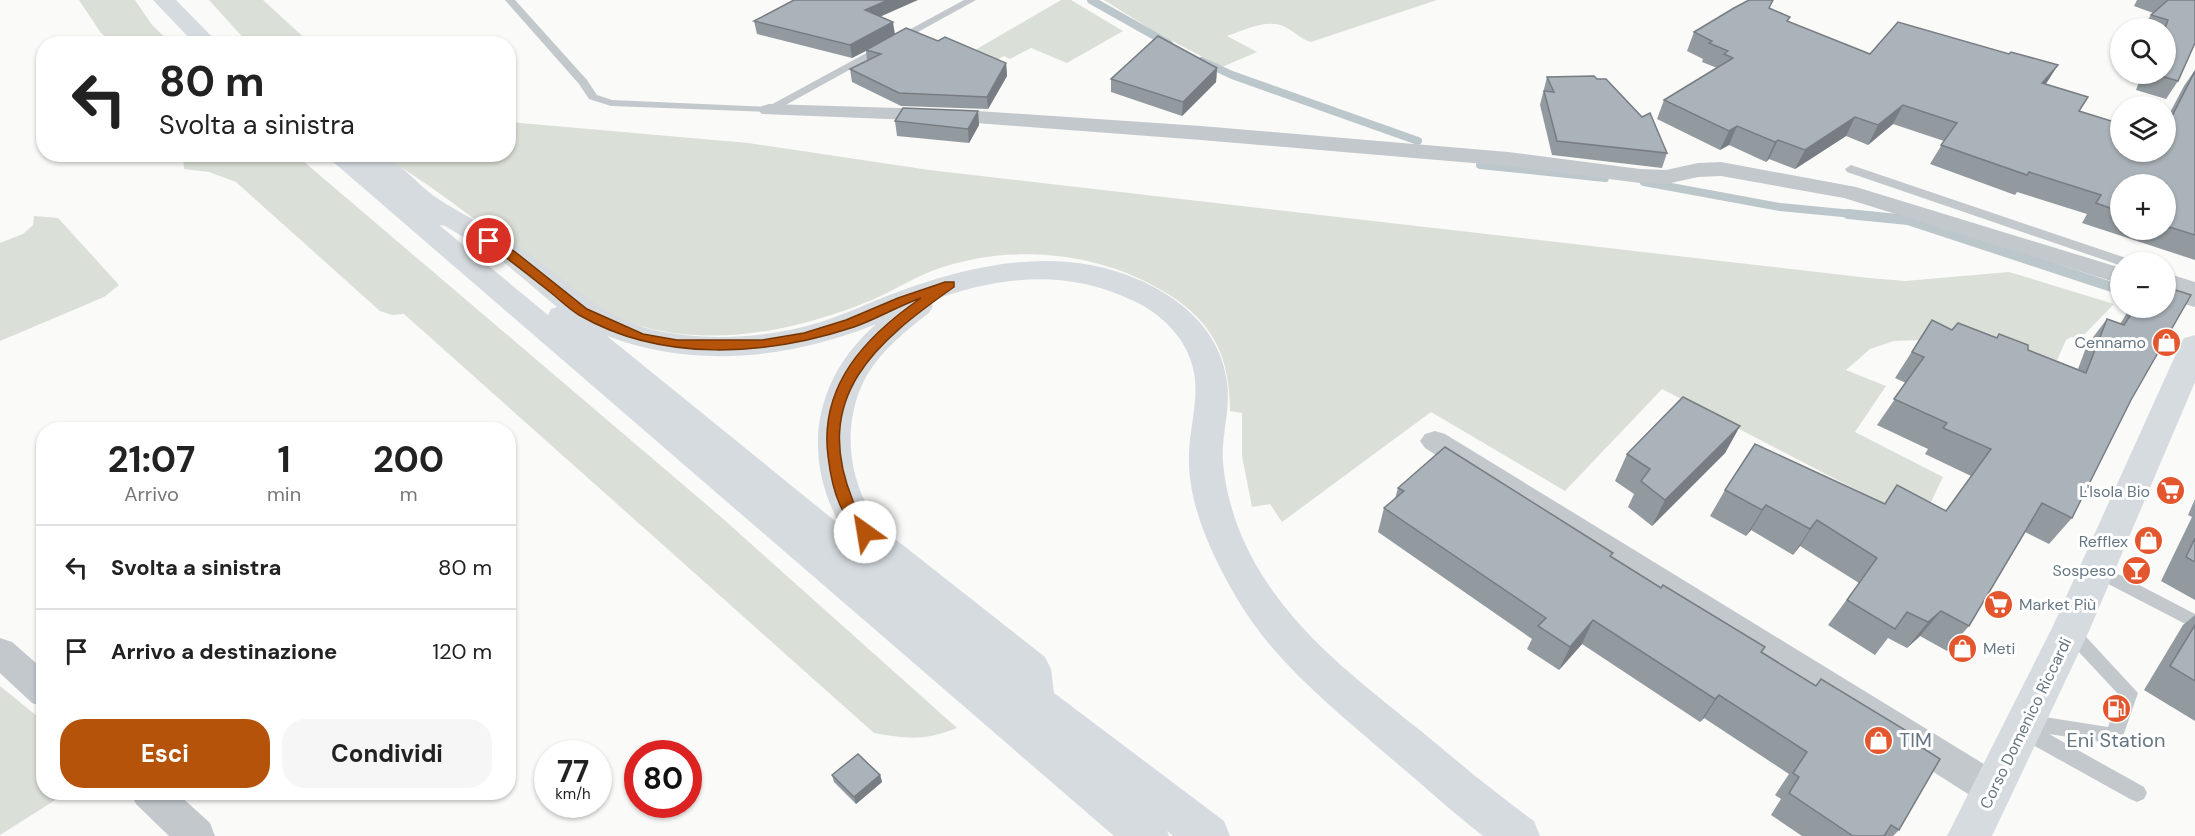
<!DOCTYPE html>
<html lang="it">
<head>
<meta charset="utf-8">
<style>
	:root { --surface:#fff; --page:#f6f6f6; --text:#222; --muted:#767676; --line:#e0e0e0; --accent:#b45309 }
	body { margin:0; font-family:"DM Sans",sans-serif; background:var(--page); color:var(--text); height:100vh; display:flex; flex-direction:column; font-size:22px; white-space:nowrap }
	* { box-sizing:border-box; margin:0 }
	p { font-size:20px; color:var(--muted) }
	.icon { flex:none; width:33px; height:33px; fill:none; stroke:currentColor; stroke-width:2; stroke-linecap:round; stroke-linejoin:round }
	.map { position:relative; flex:1; overflow:hidden }
	.details { position:absolute; left:36px; top:422px; width:480px; height:378px; display:flex; flex-direction:column; background:var(--surface); border-radius:24px; box-shadow:0 2px 4px #0004 }
	.details>* { flex:none }
	.banner { position:absolute; left:36px; top:36px; width:480px; height:126px; border-radius:24px; box-shadow:0 2px 4px #0004; background:#fff; color:var(--text); overflow:hidden }
	.fabs { position:absolute; left:2110px; top:18px; display:grid; gap:12px }
	.fabs a { display:grid; place-items:center; width:66px; height:66px; border-radius:50%; background:var(--surface); box-shadow:0 2px 4px #0004; font-size:30px }
	.speed { position:absolute; left:534px; top:740px; display:flex; gap:12px; font-size:30px; font-weight:700; text-align:center }
	.speed>* { display:grid; place-content:center; width:78px; height:78px; border-radius:50%; background:var(--surface); box-shadow:0 2px 4px #0004; line-height:1 }
	.speed small { font-size:15px; font-weight:400 }
	.speed .limit { border:9px solid #d22; background:#fff; color:#111 }
	.pin { position:absolute; display:grid; place-items:center; width:51px; height:51px; color:#fff; margin:-26px; border:3px solid #fff; border-radius:50%; box-shadow:0 2px 6px #0007 }
	.me { position:absolute; width:66px; margin:-33px; rotate:328deg; stroke-linejoin:round; filter:drop-shadow(0 0 4px #0008) }
	.turn { display:flex; align-items:center; gap:21px; height:126px; padding:0 24px; font-size:27px }
	.turn .icon { width:78px; height:78px; stroke-width:2.5 }
	.turn b { display:block; font-size:42px; line-height:51px }
	.eta { display:flex; justify-content:space-evenly; align-items:center; height:102px; text-align:center }
	.eta b { font-size:36px; font-weight:700; line-height:42px }
	.cta { display:flex; gap:12px; margin-top:auto; padding:12px 24px }
	.cta a { flex:1; height:69px; border-radius:24px; background:var(--accent); color:#fff; font-size:24px; font-weight:700; line-height:69px; text-align:center }
	.cta a+a { background:var(--page); color:var(--text) }
	ul { padding:0; list-style:none }
	li { display:flex; align-items:center; gap:18px; height:84px; padding:0 24px; border-top:2px solid var(--line) }
	li div { flex:1 }
	li b { display:block; font-size:22px }
	li em { font-style:normal }
	.map>svg:first-child { display:block }
</style>
</head>
<body>
<div class="map">
<svg width="2195" height="836" viewBox="0 0 2195 836">
	<rect width="100%" height="100%" fill="#fafaf8"/>
	<!-- green -->
	<g fill="#dadfd7">
		<path d="M79 0H135L152 25 171 43H113L101 33Z"/>
		<path d="M209 0H263L310 43H248Z"/>
		<path d="M1061 0H1071L1123 31 1067 63 1031 48 1010 59 1004 56 978 70 958 60Z"/>
		<path d="M1104 0H1437L1311 42C1301 39 1296 33 1287 28 1269 17 1245 30 1227 36L1257 52 1222 67 1155 32Z"/>
		<path d="M509 122 748 143 929 170 1869 278 1905 281 2009 272 2114 304 2080 339 2071 337 2066 340 2046 385 1924 340 1894 341 1870 349 1846 370 1886 386 1855 432 1943 477 1930 504 1984 556 1662 389 1565 491 1431 412 1282 522 1270 504 1252 507 1242 456V413L1230 411C1230 358 1214 323 1168 294 1101 252 1016 243 940 268 916 276 895 290 872 300 819 322 754 339 695 335 654 333 606 319 572 296 538 273 509 245 477 221 446 197 414 175 382 155L508 154Z"/>
		<path d="M183 155H296L721 517 957 728C923 741 909 739 874 733L404 314 392 315 380 311 236 182 209 172 184 169Z"/>
		<path d="M34 216 58 218 119 285 104 297 0 341V243L23 234 33 225Z"/>
		<path d="M0 686 43 721 44 792H68L0 835Z"/>
	</g>
	<g fill="none" stroke-linecap="round" stroke-linejoin="round">
		<!-- stream-far1 -->
		<g stroke="#bbc7cb" stroke-width="8">
			<path d="M1091 0 1169 44"/>
			<path d="M1202 61 1232 75 1418 141"/>
			<path d="M1480 165 1605 178"/>
			<path d="M1644 182 1780 207 1863 215"/>
		</g>
		<!-- stream -->
		<path stroke="#bbc7cb" stroke-width="10" d="M1848 214 1908 220 2121 290"/>
		<!-- lane -->
		<g fill="#c3c8cc" fill-rule="evenodd">
			<path d="M505 0H515L587 80 597 95 612 100 767 107 964 0H976L773 112 611 106 589 99 579 84Z"/>
			<path d="M1851 165 2129 259 2131 262 2119 265 1847 172 1845 169Z"/>
			<path d="M2166 273 2195 282V291L2166 282Z"/>
			<path d="M2097 563 2195 614V629L2091 575 2089 570 2091 565Z"/>
			<path d="M2070 624 2076 626 2138 693 2121 742 2114 744 2049 734 2144 787 2147 793 2144 799 2137 802 2130 799 2015 735 2013 729 2018 716 2025 714 2108 727 2119 695 2064 636 2061 631 2064 626Z"/>
		</g>
		<!-- street -->
		<g fill="#c3c8cc" fill-rule="evenodd">
			<path d="M769 104 963 110 1201 126 1508 152 1640 169 1666 170 1698 163 1721 162 1856 187 2121 268V284L1844 198 1721 176 1698 177 1666 184 1640 183 1508 166 1201 140 963 122 762 114 758 110 762 106Z"/>
			<path d="M2166 282 2195 290V307L2166 299Z"/>
			<path d="M1435 431 1445 434 2005 777 2011 789 2005 801 1992 806 1979 801 1425 448 1420 441 1425 434Z"/>
			<path d="M0 638 12 642 44 670V707L32 703 0 673Z"/>
			<path d="M130 792H176L210 823 215 836H169L136 804Z"/>
		</g>
		<!-- secondary -->
		<path fill="#d6dbdf" fill-rule="evenodd" d="M2195 335V382L2089 631 1992 836H1947L2052 628 2180 345 2184 338Z"/>
		<!-- highway -->
		<g fill="#d6dbdf" fill-rule="evenodd">
			<path d="M153 0H176L219 44H195Z"/>
			<path d="M324 154C342 154 363 151 380 154 396 158 421 188 437 198 463 216 493 228 520 247 565 278 598 317 654 330 708 342 769 338 821 322 846 314 870 302 895 293 957 270 1025 253 1091 265 1152 277 1219 315 1227 382 1231 409 1221 435 1223 462 1226 503 1243 547 1266 581 1306 642 1365 686 1421 731 1458 762 1495 793 1534 821L1540 836H1483C1452 812 1423 785 1393 760 1338 712 1277 665 1239 602 1213 558 1187 505 1189 453 1190 424 1200 397 1193 368 1186 338 1162 315 1136 302 1067 268 1000 276 930 301L933 306 929 313C905 331 882 350 867 375 839 425 848 490 885 531L1045 657 1051 669 1054 693 1224 821 1230 836H1173L1167 831 1169 836H1114ZM439 225 445 226 500 259 557 307 551 309 548 315ZM876 324C814 379 801 453 840 525L607 336C694 369 790 359 876 324Z"/>
		</g>
	</g>
	<!-- wall -->
	<g fill="#929a9f" fill-rule="evenodd">
		<path d="M2137 0H2195L2178 81 2166 99 2136 90 2142 74H2166V28H2142L2151 15 2153 13 2134 6Z"/>
		<path d="M881 17 895 34 938 41 1006 63 1007 76 988 109 901 106 852 82 850 69 867 61 866 51 852 58 757 34 754 21Z"/>
		<path d="M1788 21 1870 54 2046 84 2079 111 2166 152V120L2184 86 2195 70V260L2082 223 2087 214 2017 192 2015 195 1930 164 1944 141 1893 124 1868 145 1846 136 1795 169 1769 159 1766 162 1729 145 1720 150 1657 119 1664 100 1717 68 1702 62 1703 59 1687 51 1694 32ZM2121 184H2166V230H2121Z"/>
		<path d="M1217 68 1216 82 1182 116 1111 92V79Z"/>
		<path d="M1547 77 1667 153 1662 168 1552 155 1540 105Z"/>
		<path d="M978 111 979 125 969 143 897 136 895 121Z"/>
		<path d="M2130 308H2166L2131 400 2072 518 2049 544 2025 532 1969 626 1947 651 1920 636 1907 648 1888 638 1875 655 1828 625 1859 583 1800 546 1793 555 1751 530 1746 536 1710 516 1725 490 1884 504 1897 485 1946 511 1971 476 1925 454 1928 449 1877 425 1906 383 1895 378 1932 320 1952 330 2028 350 2078 369 2087 345 2107 319 2120 324Z"/>
		<path d="M1740 426 1725 453 1652 526 1628 507 1634 494 1615 481 1627 454Z"/>
		<path d="M1398 488 1611 557 1816 686 1907 738 1899 830 1893 836H1802L1771 815 1781 799 1775 795 1789 774 1704 718 1700 722 1582 644 1559 670 1527 649 1532 639 1378 532 1384 508 1395 499Z"/>
		<path d="M2195 499V600L2161 581 2192 517 2188 515Z"/>
		<path d="M2195 615V721L2144 690 2183 625Z"/>
		<path d="M832 775H880L882 782 856 804 834 782Z"/>
	</g>
	<!-- shaded-wall -->
	<g fill="#777d82">
		<path d="M888 0H918L866 23 865 10Z"/>
		<path d="M893 22 895 35 852 58 850 45Z"/>
		<path d="M1006 63 1007 76 988 109 987 97Z"/>
		<path d="M2058 65 2046 84 2031 102 2042 83Z"/>
		<path d="M1217 68 1216 82 1182 116 1183 102Z"/>
		<path d="M1903 105 1893 124 1868 145 1878 125Z"/>
		<path d="M978 111 979 125 969 143 968 129Z"/>
		<path d="M1855 117 1846 136 1795 169 1805 150Z"/>
		<path d="M1737 126 1729 145 1720 150 1729 131Z"/>
		<path d="M1778 140 1769 159 1766 162 1775 142Z"/>
		<path d="M1740 426 1725 453 1652 526 1665 500Z"/>
		<path d="M1766 505 1751 530 1746 536 1762 510Z"/>
		<path d="M1817 520 1800 546 1793 555 1810 529Z"/>
		<path d="M1941 611 1920 636 1907 648 1928 622Z"/>
		<path d="M1593 620 1582 644 1559 670 1570 647Z"/>
		<path d="M1719 695 1704 718 1700 722 1715 699Z"/>
		<path d="M880 775 882 782 856 804 854 797Z"/>
	</g>
	<!-- building -->
	<g fill="#aab3b9" stroke="#777d82" stroke-width="1.5">
		<path d="M794 0H888L865 10 893 22 850 45 754 21Z"/>
		<path d="M1749 0H1773L1769 8 1790 17 1787 21 1870 54 1898 22 2009 54 2011 52 2058 65 2042 83 2088 97 2079 111 2121 124V152H2166V128L2195 71V235L2166 226V184H2121V212L2096 203 2101 195 2029 172 2027 175 1941 145 1957 123 1903 105 1878 125 1855 117 1805 150 1778 140 1775 142 1737 126 1729 131 1664 100 1733 58 1724 54 1728 51 1709 43 1712 41 1694 32 1734 8Z"/>
		<path d="M2168 0H2195V43L2178 81 2154 74H2166V28H2165L2168 20 2151 15Z"/>
		<path d="M906 28 938 41 945 37 1006 63 987 97 899 93 850 69 881 54 866 50Z"/>
		<path d="M1158 36 1217 68 1183 102 1111 79Z"/>
		<path d="M1594 76 1597 79H1606L1642 117 1650 113 1667 153 1557 141 1544 91 1554 92 1547 77Z"/>
		<path d="M903 108 978 111 968 129 895 121Z"/>
		<path d="M2166 287 2191 295 2131 400 2072 518 2042 503 1969 626 1941 611 1928 622 1907 612 1895 629 1847 600 1877 558 1817 520 1810 529 1766 505 1762 510 1725 490 1755 444 1885 504 1897 485 1946 511 1991 449 1943 428 1947 423 1894 399 1924 357 1912 352 1932 320 1952 330 1958 323 1997 338 1999 334 2028 345V350L2086 373 2107 319 2124 325 2135 308H2166Z"/>
		<path d="M1683 397 1740 426 1665 500 1641 481 1650 469 1627 454Z"/>
		<path d="M1445 447 1613 553 1610 556 1661 588 1663 585 1765 647 1761 652 1816 686 1821 679 1910 733 1907 738 1940 759 1899 830 1891 825 1884 836H1853L1789 793 1799 777 1793 773 1807 752 1719 695 1715 699 1593 620 1570 647 1538 626 1546 618 1384 508 1404 491 1398 488Z"/>
		<path d="M2195 538V562L2186 557Z"/>
		<path d="M2195 625V681L2170 666Z"/>
		<path d="M858 754 880 775 854 797 832 775Z"/>
	</g>
	<!-- route -->
	<path fill="#b45309" stroke="#753606" stroke-width="1.5" d="M485 238H493L514 251 587 309 643 334 677 340H762L804 333 846 320 898 298 945 282H954V287C876 342 810 396 853 501 858 512 866 522 872 532L870 537H859C853 526 845 516 840 505 833 490 830 473 828 456 819 385 866 336 921 298 898 306 877 319 854 327 766 356 662 363 579 315 569 309 560 300 550 292 529 275 508 258 485 243Z"/>
	<!-- icons -->
	<defs>
		<symbol id="shop-disc" viewBox="-11 -11 22 22"><circle r="9.5" fill="#e4572e" stroke="#fff"/><path d="M-5-2.5h2.3a2.7 3.5 0 0 1 5.4 0H5L5.5 6h-11ZM-1.5-2.5h3a1.5 2.3 0 0 0-3 0Z" fill="#fff"/></symbol>
		<symbol id="supermarket-disc" viewBox="-11 -11 22 22"><circle r="9.5" fill="#e4572e" stroke="#fff"/><path d="M-6-5.5h2.5l.6 2H6L4.5 2H-2.5L-4.4-4H-6ZM-1.5 3.2a1.3 1.3 0 1 0 .1 0ZM3 3.2a1.3 1.3 0 1 0 .1 0Z" fill="#fff"/></symbol>
		<symbol id="bar-disc" viewBox="-11 -11 22 22"><circle r="9.5" fill="#e4572e" stroke="#fff"/><path d="M-6-5H6L.8 .8V4.5H3.5V6h-7V4.5H-.8V.8Z" fill="#fff"/></symbol>
		<symbol id="fuel-disc" viewBox="-11 -11 22 22"><circle r="9.5" fill="#e4572e" stroke="#fff"/><path d="M-5.5-6h7V0h2V4h1.3V-2.5L3-4.5l.8-.8L6-3V5H2.5V1h-1V6h-7ZM-4.2-4.7v3.2H.2V-4.7Z" fill="#fff"/></symbol>
	</defs>
	<g fill-rule="evenodd">
		<use href="#shop-disc" x="2150" y="326" width="33" height="33"/>
		<use href="#supermarket-disc" x="2154" y="474" width="33" height="33"/>
		<use href="#shop-disc" x="2132" y="524" width="33" height="33"/>
		<use href="#bar-disc" x="2120" y="554" width="33" height="33"/>
		<use href="#supermarket-disc" x="1982" y="588" width="33" height="33"/>
		<use href="#shop-disc" x="1946" y="632" width="33" height="33"/>
		<use href="#fuel-disc" x="2100" y="692" width="33" height="33"/>
		<use href="#shop-disc" x="1862" y="724" width="33" height="33"/>
	</g>
	<g text-anchor="middle" stroke-width="6" stroke-linejoin="round" paint-order="stroke">
		<!-- poi labels -->
		<g font-size="16" fill="#657683" stroke="#fff" text-anchor="end">
			<text x="2146" y="348">Cennamo</text>
			<text x="2150" y="497">L'Isola Bio</text>
			<text x="2128" y="547">Refflex</text>
			<text x="2116" y="576">Sospeso</text>
			<text x="2019" y="610" text-anchor="start">Market Più</text>
			<text x="1983" y="654" text-anchor="start">Meti</text>
		</g>
		<!-- street labels -->
		<g font-size="16" fill="#657683" stroke="#fff">
			<text transform="translate(2025 723) rotate(-64)" y="6">Corso Domenico Riccardi</text>
		</g>
		<!-- near-poi labels -->
		<g font-size="20" fill="#657683" stroke="#fff" text-anchor="start">
			<text x="1899" y="747">TIM</text>
			<text x="2116" y="747" text-anchor="middle">Eni Station</text>
		</g>
	</g>
</svg>
<div class="fabs">
<a><svg class="icon" aria-label="search" viewBox="0 0 24 24"><circle cx="10" cy="10" r="6"/><path d="M15 15l6 6"/></svg></a>
<a><svg class="icon" aria-label="layers" viewBox="0 0 24 24"><path d="M12 4l9 5-9 5-9-5zM3 14l9 5 9-5"/></svg></a>
<a>+</a>
<a>−</a>
</div>
<div class="speed"><div>77<small>km/h</small></div><div class="limit">80</div></div>
<div class="pin" style="left:489px;top:241px;background:#d93025"><svg class="icon" aria-label="arrive" viewBox="0 0 24 24"><path d="M6 21V4h12l-3 4 3 4H6"/></svg></div>
<svg class="me" style="left:865px;top:532px" viewBox="-20 -20 40 40"><circle r="19" fill="#fff"/><path d="M0-13L10 11 0 6-10 11z" fill="#b45309"/></svg>
<div class="banner">
<div class="turn"><svg class="icon" aria-label="left" viewBox="0 0 24 24"><path d="M17 20v-9H6M10 6l-5 5 5 5"/></svg><div><b>80 m</b>Svolta a sinistra</div></div>
</div>
<section class="details">
<div class="eta">
<div><b>21:07</b><p>Arrivo</p></div>
<div><b>1</b><p>min</p></div>
<div><b>200</b><p>m</p></div>
</div>
<ul>
<li><svg class="icon" aria-label="left" viewBox="0 0 24 24"><path d="M17 20v-9H6M10 6l-5 5 5 5"/></svg><div><b>Svolta a sinistra</b></div><em>80 m</em></li>
<li><svg class="icon" aria-label="arrive" viewBox="0 0 24 24"><path d="M6 21V4h12l-3 4 3 4H6"/></svg><div><b>Arrivo a destinazione</b></div><em>120 m</em></li>
</ul>
<div class="cta"><a>Esci</a><a>Condividi</a></div>
</section>
</div>
</body>
</html>
